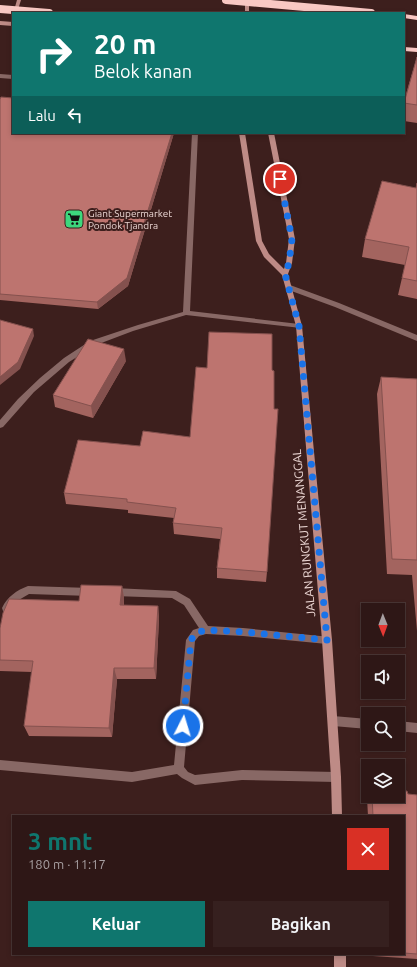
<!DOCTYPE html>
<html lang="id">
<head>
<meta charset="utf-8">
<style>
	:root { --surface:#2e1716; --page:#36201f; --text:#f1f3f6; --muted:#a79fa1; --line:#493635; --accent:#0f766e }
	body { margin:0; font-family:Ubuntu,sans-serif; background:var(--page); color:var(--text); height:100vh; display:flex; flex-direction:column; font-size:15px; white-space:nowrap }
	* { box-sizing:border-box; margin:0 }
	p { font-size:13px; color:var(--muted) }
	.icon { flex:none; width:22px; height:22px; fill:none; stroke:currentColor; stroke-width:2; stroke-linecap:round; stroke-linejoin:round }
	.map { position:relative; flex:1; overflow:hidden }
	.panel { position:absolute; left:12px; top:815px; width:393px; height:140px; display:flex; flex-direction:column; background:var(--surface); border-radius:0px; box-shadow:0 2px 6px #0003,0 0 0 1px var(--line) }
	.panel>* { flex:none }
	.guide { position:absolute; left:12px; top:12px; width:393px; height:122px; border-radius:0px; box-shadow:0 2px 6px #0003,0 0 0 1px var(--line); background:#0f766e; color:#fff; overflow:hidden }
	.needle { width:26px; rotate:179deg }
	.buttons { position:absolute; left:361px; top:603px; display:grid; gap:8px }
	.buttons a { display:grid; place-items:center; width:44px; height:44px; border-radius:0px; background:var(--surface); box-shadow:0 2px 6px #0003,0 0 0 1px var(--line); font-size:20px }
	.pin { position:absolute; display:grid; place-items:center; width:34px; height:34px; color:#fff; margin:-17px; border:2px solid #fff; border-radius:50%; box-shadow:0 1px 4px #0007 }
	.me { position:absolute; width:44px; margin:-22px; rotate:5deg; stroke-linejoin:round; filter:drop-shadow(0 0 3px #0008) }
	.turn { display:flex; align-items:center; gap:14px; height:84px; padding:0 16px; font-size:18px }
	.turn .icon { width:52px; height:52px; stroke-width:2.5 }
	.turn b { display:block; font-size:28px; line-height:34px }
	.then { display:flex; align-items:center; height:38px; padding:0 16px; background:#0003; gap:8px; font-size:15px }
	.round { display:grid; place-items:center; flex:none; width:42px; height:42px; border-radius:0px; background:var(--page) }
	.overview { display:flex; align-items:center; justify-content:space-between; height:68px; padding:0 16px }
	h1 { font-size:24px; font-weight:700; line-height:30px; color:var(--accent) }
	.cta { display:flex; gap:8px; margin-top:auto; padding:8px 16px }
	.cta a { flex:1; height:46px; border-radius:0px; background:var(--accent); color:#fff; font-size:16px; font-weight:700; line-height:46px; text-align:center }
	.cta a+a { background:var(--page); color:var(--text) }
	.map>svg:first-child { display:block }
</style>
</head>
<body>
<div class="map">
<svg width="417" height="967" viewBox="0 0 417 967">
	<rect width="100%" height="100%" fill="#3d1f1d"/>
	<g fill="none" stroke-linecap="round" stroke-linejoin="round">
		<!-- service -->
		<g fill="#886865" fill-rule="evenodd">
			<path d="M0 74 13 75V79L0 78Z"/>
			<path d="M192 133H198L190 311 299 324 302 326 301 328 186 315 133 331 96 345 69 362 34 392 3 427 0 428V420L18 399 40 378 64 358 90 341 138 325 183 312Z"/>
			<path d="M286 285H290L339 303 417 335V341L335 307 286 289Z"/>
			<path d="M28 586 90 588 93 589 94 592 93 595 90 596 29 594 17 601 9 611 6 612 3 611 2 608C7 597 17 590 28 586Z"/>
			<path d="M114 588 176 591 190 599 208 626 243 628 330 637 332 640 330 643 327 644 243 636 206 634 199 636 195 641 184 767 188 772 195 775 242 770 336 772 339 774 341 777 339 780 336 782 242 780 195 785 182 778 177 774 132 782 0 770V760L132 772 174 765 186 640 193 630 199 628 184 605 172 598 114 596 111 595 110 592 111 589Z"/>
			<path d="M333 716 368 719V729L333 726 330 724 328 721 330 718Z"/>
			<path d="M398 721 417 723V733L398 731Z"/>
		</g>
		<!-- secondary -->
		<g fill="#be8b86" fill-rule="evenodd">
			<path d="M17 0H21L17 13 13 14Z"/>
			<rect x="245" y="0" width="4" height="13"/>
			<path d="M0 21 13 22V26L0 25Z"/>
			<path d="M239 133H245L262 241 269 254 284 269 286 263 289 239 268 133H274L295 239 292 263 288 274 302 326 332 640 341 777 342 816H332L331 777 322 640 296 326 282 275 264 257 256 241Z"/>
			<rect x="334" y="954" width="12" height="13"/>
		</g>
		<!-- motorway -->
		<g fill="#f9c8c3" fill-rule="evenodd">
			<path d="M404 14 417 16V20L404 18Z"/>
			<path d="M404 47 417 48V52L404 51Z"/>
		</g>
		<!-- motorway-bridge -->
		<g stroke="#f9c8c3" stroke-width="8">
			<path d="M226 0 371 13"/>
			<path d="M0 9 49 13"/>
		</g>
	</g>
	<!-- wall -->
	<g fill="#a3645f">
		<path d="M417 57V123L404 121V101Z"/>
		<path d="M0 99 13 133H174L128 286 98 309 0 300Z"/>
		<path d="M417 183V299L398 295 405 265 362 257 365 239 416 188Z"/>
		<path d="M126 361 93 418 55 407 53 395Z"/>
		<path d="M381 377 417 379V631L412 575 387 574 377 394Z"/>
		<path d="M140 446 267 572 266 582 217 578V568L220 539 174 534 173 523 174 518 128 513V510L66 504 64 493Z"/>
		<path d="M122 586 124 598V605L158 606 159 619 156 679H117L112 737 29 736 24 726 32 672 0 671V628Z"/>
		<path d="M408 794 417 795V959L373 956V954H404V816H368L367 798 368 795V796H398Z"/>
	</g>
	<!-- shaded-wall -->
	<g fill="#84514e">
		<path d="M172 133H174L128 286 98 309 97 302Z"/>
		<path d="M33 329 34 336 20 369 0 385V377Z"/>
		<path d="M124 349 126 361 93 418 91 406Z"/>
		<path d="M122 586 124 598 123 617 120 605Z"/>
		<path d="M158 606 159 619 156 679 154 668Z"/>
		<path d="M114 668 117 679 112 737 109 728Z"/>
	</g>
	<!-- building -->
	<g fill="#bd746f" stroke="#84514e">
		<path d="M417 57V105L404 103Z"/>
		<path d="M1 97 13 98V133H172L127 278 97 302 0 294V99Z"/>
		<path d="M382 181 416 188 417 183V281L402 278 409 247 365 239Z"/>
		<path d="M0 320 33 329 18 362 0 377Z"/>
		<path d="M209 332 272 334V370L274 371V409H278L267 572 217 568 222 528 173 523 176 508 127 502V499L64 493 78 440 140 446 143 431 190 437 196 367 207 368Z"/>
		<path d="M88 339 124 349 91 406 53 395Z"/>
		<path d="M381 377 417 379V560L392 559Z"/>
		<path d="M81 585 122 586 120 605 158 606 154 668H114L109 728 24 726 33 661 0 660V628L3 613 9 599 79 601Z"/>
		<path d="M398 791H407L408 794 417 795V954L404 953V816H373L372 796H398Z"/>
	</g>
	<g fill="none" stroke-linecap="round" stroke-linejoin="round">
		<!-- route -->
		<path stroke="#1a73e8" stroke-width="7" stroke-dasharray="0 12.6" d="M183 726 191 640 196 633 206 630 243 632 327 640 299 326 285 274 289 263 292 239 280 179"/>
	</g>
	<!-- icons -->
	<defs>
		<symbol id="supermarket-square" viewBox="-11 -11 22 22"><rect x="-9" y="-9" width="18" height="18" rx="4" fill="#3dd77d" stroke="#3d1f1d"/><path d="M-6-5.5h2.5l.6 2H6L4.5 2H-2.5L-4.4-4H-6ZM-1.5 3.2a1.3 1.3 0 1 0 .1 0ZM3 3.2a1.3 1.3 0 1 0 .1 0Z" fill="#111"/></symbol>
	</defs>
	<g fill-rule="evenodd">
		<use href="#supermarket-square" x="63" y="208" width="22" height="22"/>
	</g>
	<g text-anchor="middle" stroke-width="4" stroke-linejoin="round" paint-order="stroke">
		<!-- far-poi labels -->
		<g font-size="10" fill="#ead5d2" stroke="#3d1f1d" text-anchor="start">
			<text x="88" y="217">Giant Supermarket<tspan x="88" dy="12">Pondok Tjandra</tspan></text>
		</g>
		<!-- street labels -->
		<g font-size="12" fill="#ead5d2" stroke="#3d1f1d">
			<text transform="translate(304 533) rotate(-95)" y="4">JALAN RUNGKUT MENANGGAL</text>
		</g>
	</g>
</svg>
<div class="buttons">
<a><svg class="needle" viewBox="-14 -14 28 28"><path d="M0-13l5 13h-10z" fill="#e53935"/><path d="M0 13l5-13h-10z" fill="#a79fa1"/></svg></a>
<a><svg class="icon" aria-label="sound" viewBox="0 0 24 24"><path d="M4 9h4l5-4v14l-5-4H4zM17 9q2 3 0 6"/></svg></a>
<a><svg class="icon" aria-label="search" viewBox="0 0 24 24"><circle cx="10" cy="10" r="6"/><path d="M15 15l6 6"/></svg></a>
<a><svg class="icon" aria-label="layers" viewBox="0 0 24 24"><path d="M12 4l9 5-9 5-9-5zM3 14l9 5 9-5"/></svg></a>
</div>
<div class="pin" style="left:280px;top:179px;background:#d93025"><svg class="icon" aria-label="arrive" viewBox="0 0 24 24"><path d="M6 21V4h12l-3 4 3 4H6"/></svg></div>
<svg class="me" style="left:183px;top:726px" viewBox="-20 -20 40 40"><circle r="17" fill="#1a73e8" stroke="#fff" stroke-width="3"/><path d="M0-11L8 9 0 5-8 9z" fill="#fff"/></svg>
<div class="guide">
<div class="turn"><svg class="icon" aria-label="right" viewBox="0 0 24 24"><path d="M7 20v-9h11M14 6l5 5-5 5"/></svg><div><b>20 m</b>Belok kanan</div></div>
<div class="then">Lalu<svg class="icon" aria-label="left" viewBox="0 0 24 24"><path d="M17 20v-9H6M10 6l-5 5 5 5"/></svg></div>
</div>
<section class="panel">
<div class="overview"><div><h1>3 mnt</h1><p>180 m · 11:17</p></div><a class="round" style="background:#d93025;color:#fff"><svg class="icon" aria-label="close" viewBox="0 0 24 24"><path d="M6 6l12 12M18 6L6 18"/></svg></a></div>
<div class="cta"><a>Keluar</a><a>Bagikan</a></div>
</section>
</div>
</body>
</html>
